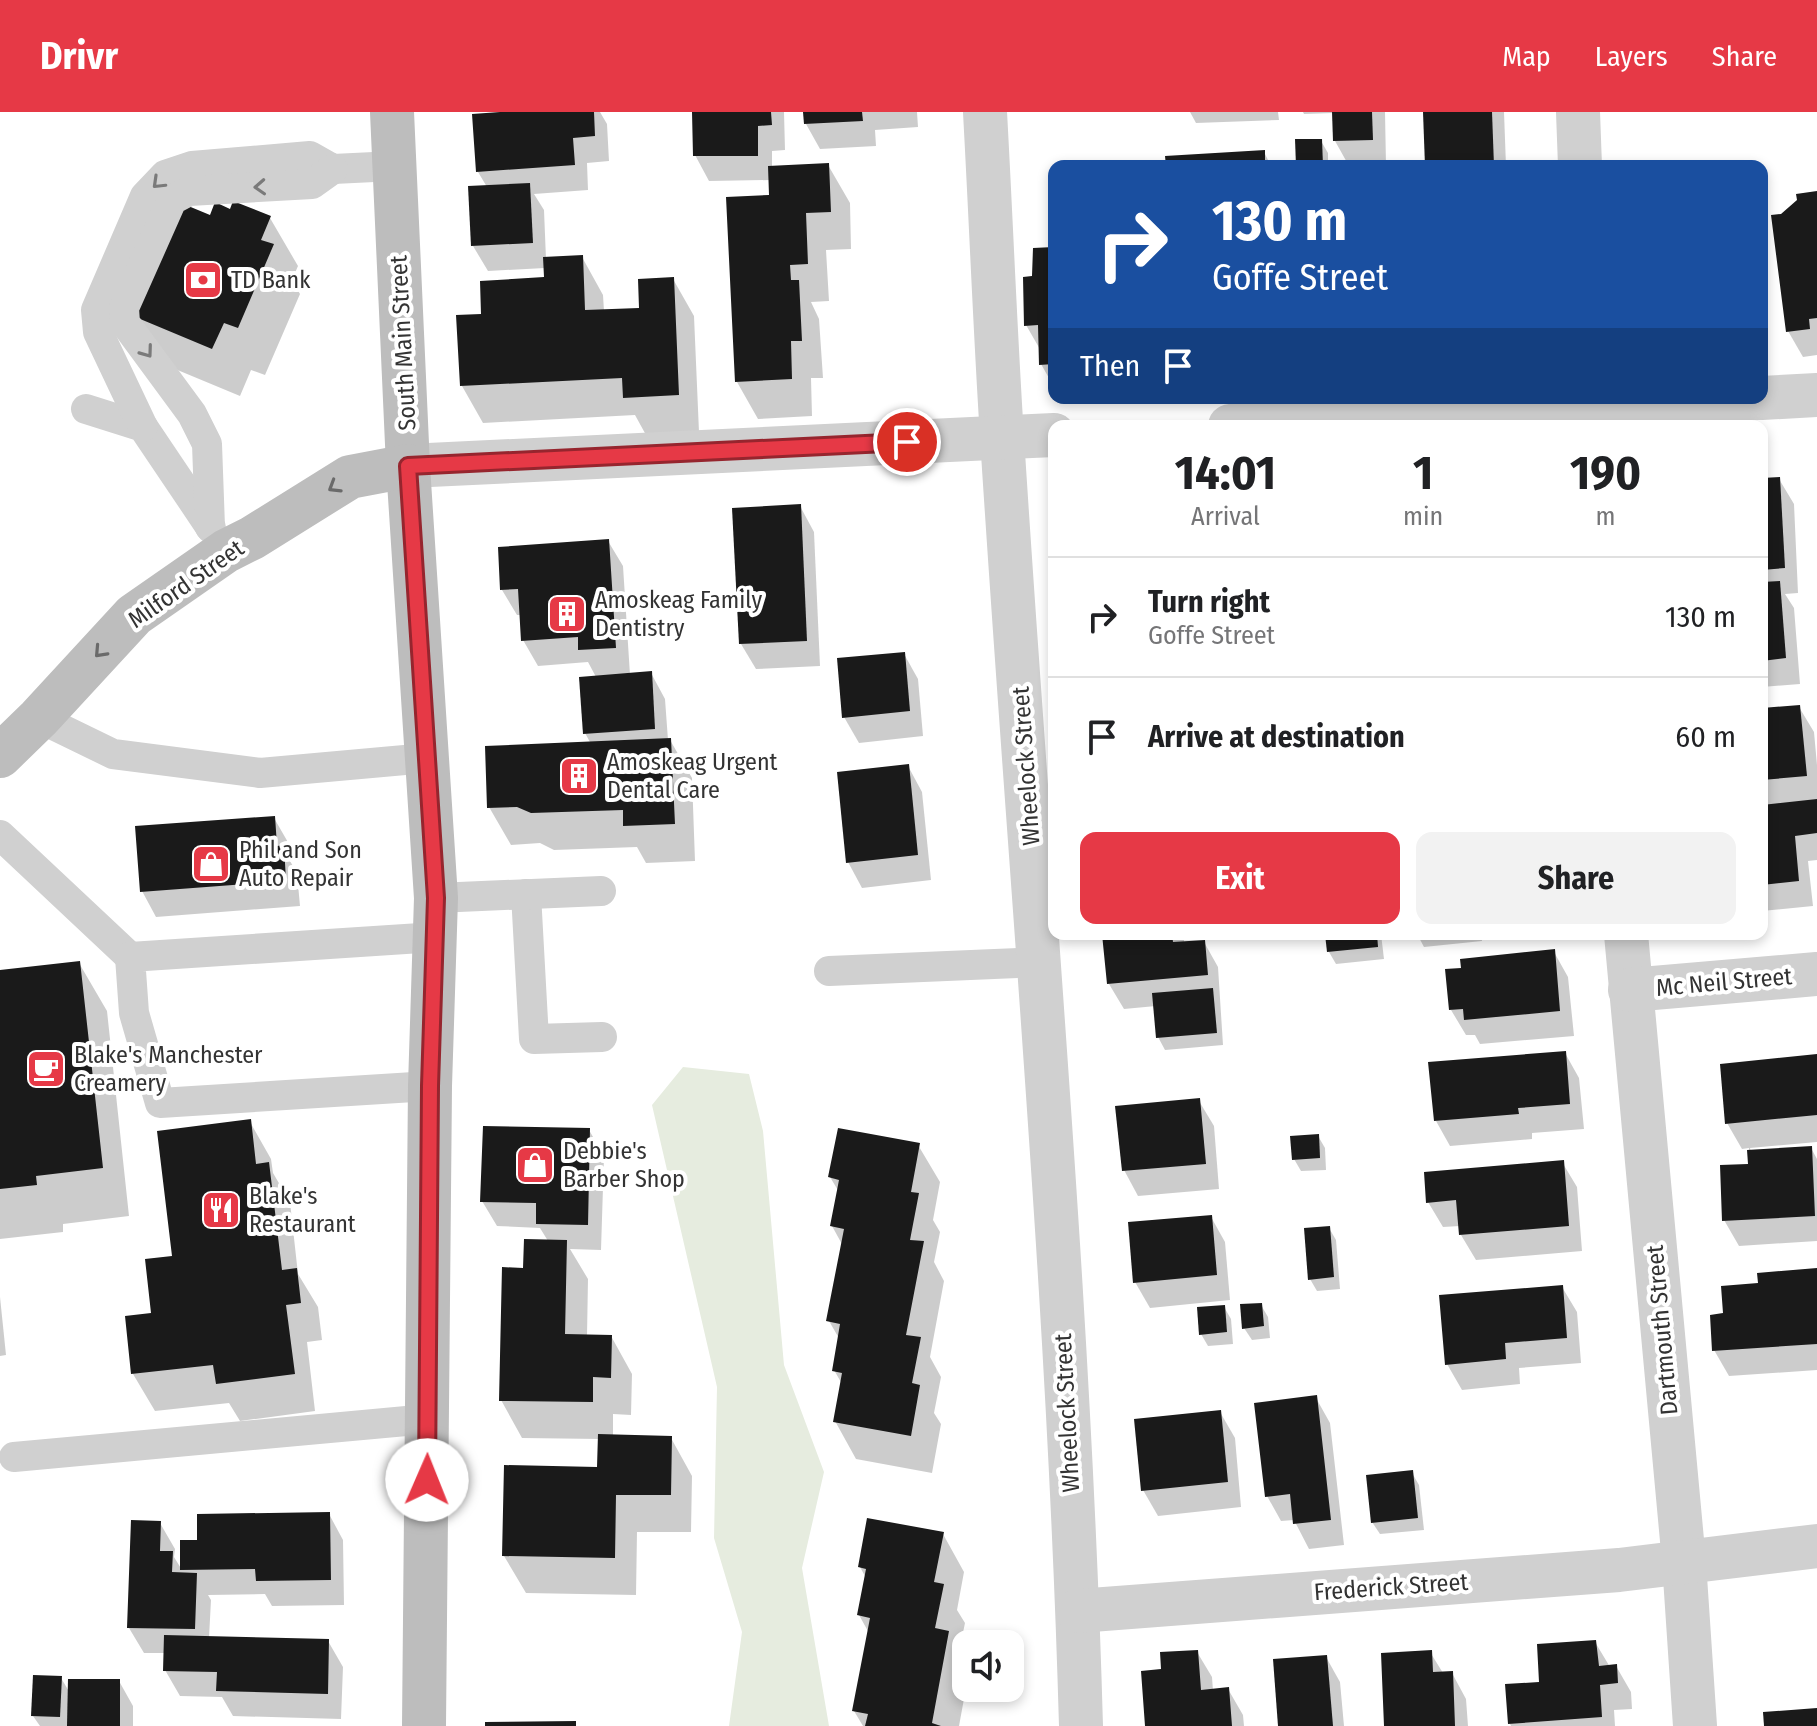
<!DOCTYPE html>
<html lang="en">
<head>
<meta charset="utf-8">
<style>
	:root { --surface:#fff; --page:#f2f2f2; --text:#202124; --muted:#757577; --line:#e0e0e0; --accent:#e63946 }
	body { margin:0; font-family:"Fira Sans Condensed",sans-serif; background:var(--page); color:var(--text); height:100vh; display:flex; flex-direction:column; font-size:30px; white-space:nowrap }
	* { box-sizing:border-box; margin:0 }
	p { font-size:26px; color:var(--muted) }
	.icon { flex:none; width:44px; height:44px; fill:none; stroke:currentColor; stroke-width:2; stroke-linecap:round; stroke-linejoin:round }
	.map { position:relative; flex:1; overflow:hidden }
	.drawer { position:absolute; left:1048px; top:308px; width:720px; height:520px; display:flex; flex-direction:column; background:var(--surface); border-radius:16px; box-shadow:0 4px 12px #0003 }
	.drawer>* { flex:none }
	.top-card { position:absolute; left:1048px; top:48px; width:720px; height:244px; border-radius:16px; box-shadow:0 4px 12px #0003; background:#1a4fa0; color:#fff; overflow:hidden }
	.controls { position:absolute; left:952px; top:1518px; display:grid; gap:16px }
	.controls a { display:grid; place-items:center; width:72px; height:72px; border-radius:16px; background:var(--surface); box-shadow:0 4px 12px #0003; font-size:40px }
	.pin { position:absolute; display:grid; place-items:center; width:68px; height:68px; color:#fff; margin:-34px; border:4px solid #fff; border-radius:50%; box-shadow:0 2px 8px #0007 }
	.me { position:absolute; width:88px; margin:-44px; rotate:1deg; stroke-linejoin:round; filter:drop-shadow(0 0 6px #0008) }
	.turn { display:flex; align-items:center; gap:28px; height:168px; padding:0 32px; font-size:36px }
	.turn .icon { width:104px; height:104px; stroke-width:2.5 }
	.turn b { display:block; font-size:56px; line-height:68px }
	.then { display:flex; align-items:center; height:76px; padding:0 32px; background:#0003; gap:16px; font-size:30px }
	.eta { display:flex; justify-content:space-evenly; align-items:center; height:136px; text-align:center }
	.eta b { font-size:48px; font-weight:700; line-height:56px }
	.action { display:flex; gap:16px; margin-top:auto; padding:16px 32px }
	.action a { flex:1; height:92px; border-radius:16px; background:var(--accent); color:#fff; font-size:32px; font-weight:700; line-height:92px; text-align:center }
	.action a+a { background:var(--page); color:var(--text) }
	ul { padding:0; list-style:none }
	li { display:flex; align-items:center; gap:24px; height:120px; padding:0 32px; border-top:2px solid var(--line) }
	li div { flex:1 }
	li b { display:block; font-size:30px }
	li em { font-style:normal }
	header { display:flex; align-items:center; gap:48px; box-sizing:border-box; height:112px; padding:0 40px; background:var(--accent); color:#fff }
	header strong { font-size:38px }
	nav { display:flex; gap:44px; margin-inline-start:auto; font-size:28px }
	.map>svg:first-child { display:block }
</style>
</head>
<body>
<header>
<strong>Drivr</strong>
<nav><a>Map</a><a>Layers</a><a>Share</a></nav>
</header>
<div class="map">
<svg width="1817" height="1614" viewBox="0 0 1817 1614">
	<rect width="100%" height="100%" fill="#fff"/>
	<!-- green -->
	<path fill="#e6ecdf" d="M683 955 749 962 763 1019 784 1253 824 1360 802 1456 829 1614H729L742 1520 714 1426 717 1275 652 993Z"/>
	<!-- shadow -->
	<g fill="#0003">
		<path d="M508 0H600L607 12 609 49 587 51 588 78 534 82 544 98 546 147 582 145 603 183 604 199 641 197 673 167 694 204 699 320 646 323 635 303 483 311 462 274 483 203 546 167 545 156 488 159 473 134 487 75 478 60Z"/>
		<path d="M694 0H784L785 38 772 39V56L828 53 850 91 851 137 826 138 829 189 811 190 819 207 823 266H811L812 304 758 307 737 270 771 85 770 68 709 69 695 43Z"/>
		<path d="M805 0H917L918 15 875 18 876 34 820 37 806 12Z"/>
		<path d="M1190 0H1278L1279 8 1196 11Z"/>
		<path d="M1303 0H1385L1386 53 1349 54 1335 29 1334 1 1304 2Z"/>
		<path d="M1425 0H1504L1506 54H1427Z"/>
		<path d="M1321 29 1328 41V54H1298Z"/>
		<path d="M1264 40 1271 54H1168Z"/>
		<path d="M1817 81V243L1803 245 1788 219 1782 104Z"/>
		<path d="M231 99 270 106 298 154 292 168 300 182 265 263 251 258 240 284 163 252 135 204 211 106Z"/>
		<path d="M1054 137V275L1041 252V239L1026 213 1034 166Z"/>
		<path d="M1779 367 1794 392 1798 481 1785 482 1794 496 1800 572 1762 575V368Z"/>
		<path d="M800 394 814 420 820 554 756 557 741 532 734 398Z"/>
		<path d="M608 429 623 454 630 563 651 561 665 587 668 628H670L692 666 695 749 646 751 637 735 554 738 540 731 511 733 489 695 591 632 585 621 596 565 588 550 538 554 523 528 522 503H517L502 478 500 436Z"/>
		<path d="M904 542 918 567 923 624 859 631 844 605Z"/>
		<path d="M1799 595 1814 620 1817 653V748L1808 749 1813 794 1762 799V725H1767L1765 694H1762V598Z"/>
		<path d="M908 654 922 680 931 768 862 776 848 750Z"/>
		<path d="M274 706 289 732 290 749 297 761 300 794 156 805 142 779Z"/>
		<path d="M1104 822H1184V831L1204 830 1218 855 1223 933 1165 938 1158 925 1156 894 1124 897 1109 872Z"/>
		<path d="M1327 822H1381L1384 847 1336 852 1329 840Z"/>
		<path d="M1417 822H1481L1482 829 1424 835Z"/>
		<path d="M1554 840 1568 865 1574 924 1480 932 1475 923H1466L1451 898Z"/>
		<path d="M79 851 107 899 129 1104 63 1112V1120L0 1127V860Z"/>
		<path d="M1565 941 1579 966 1584 1017 1532 1021V1027L1450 1034 1436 1009Z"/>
		<path d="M1817 944V1030L1750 1036 1751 1040 1811 1036 1817 1047V1129L1739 1134 1724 1108 1750 1054 1749 1036 1742 1037 1727 1011Z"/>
		<path d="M1199 989 1214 1014 1219 1077 1138 1084 1124 1058Z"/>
		<path d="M250 1010 271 1047 273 1061 290 1090 298 1162 318 1195 322 1228 307 1230 315 1299 240 1309 229 1291 155 1299 133 1262 127 1206 153 1202 174 1146Z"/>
		<path d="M589 1018 604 1044 601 1138 570 1137 588 1167 587 1224H611L632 1262 631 1303 613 1302V1325L671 1326 692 1364 691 1420H637L636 1483 526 1481 504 1444 599 1357 600 1327 522 1326 501 1288 525 1158 548 1129 540 1116 497 1114 482 1089Z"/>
		<path d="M1318 1024 1325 1036 1326 1058 1301 1059 1294 1047Z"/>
		<path d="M918 1033 940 1070 933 1108 940 1120 934 1150 944 1169 930 1245 941 1265 934 1301 941 1312 932 1361 856 1347 835 1309 842 1272 834 1258 840 1228 829 1209 843 1134 832 1114 839 1080 830 1065Z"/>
		<path d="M1562 1050 1577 1075 1582 1139 1476 1148 1461 1123 1460 1114 1443 1115 1428 1090Z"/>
		<path d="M1211 1105 1225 1130 1230 1188 1150 1196 1135 1170Z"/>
		<path d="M1329 1116 1336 1128 1340 1177 1317 1179 1310 1167Z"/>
		<path d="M1817 1158V1258L1729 1264 1714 1238 1760 1173Z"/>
		<path d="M1562 1175 1577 1200 1581 1251 1519 1256 1520 1272 1462 1278 1447 1252Z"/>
		<path d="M0 1185 6 1243 0 1244Z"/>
		<path d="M1261 1193 1268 1205 1270 1226 1252 1228 1244 1216Z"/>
		<path d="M1224 1195 1231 1207 1233 1232 1208 1234 1201 1222Z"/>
		<path d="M1316 1286 1330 1311 1344 1433 1309 1437 1294 1408 1281 1409 1267 1384Z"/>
		<path d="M1220 1300 1235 1326 1241 1395 1158 1404 1143 1378Z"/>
		<path d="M1412 1361 1419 1373 1424 1418 1380 1422 1372 1410Z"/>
		<path d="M329 1402 343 1428 344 1493 272 1494 265 1482 208 1483 211 1488 209 1526 328 1529 343 1555 341 1607 233 1604 222 1585 180 1584 165 1558V1541H144L129 1516 160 1411 175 1437 174 1445 182 1458V1430H199Z"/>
		<path d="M943 1422 964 1460 957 1498 965 1511 959 1540 966 1552V1576L959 1614H863L854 1599 869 1521 859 1503 866 1466 860 1455Z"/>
		<path d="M1595 1530 1610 1555 1616 1554 1631 1580 1632 1597 1614 1598 1615 1614H1511L1510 1612 1541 1571Z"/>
		<path d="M1197 1540 1212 1565 1213 1579 1228 1577 1243 1603 1244 1614H1147L1163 1559Z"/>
		<path d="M1430 1540 1443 1561H1452L1466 1587 1468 1614H1386Z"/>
		<path d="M1326 1545 1340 1570 1344 1614H1280Z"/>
		<path d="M61 1566 70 1581 119 1569 133 1594V1614H40L33 1604Z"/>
	</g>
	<!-- building -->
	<g fill="#1a1a1a">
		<path d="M500 0H594L595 24 573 26 575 53 476 60 472 2Z"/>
		<path d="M692 0H771L772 13 758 14V44H693Z"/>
		<path d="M803 0H862L863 9 804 12Z"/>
		<path d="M1332 0H1372L1373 28 1333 29Z"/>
		<path d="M1423 0H1492L1494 54H1425Z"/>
		<path d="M1295 27H1322L1323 54H1296Z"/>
		<path d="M1265 38V54H1166L1165 44Z"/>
		<path d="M829 51 831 100 806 101 808 152 790 153 791 168H799L802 229H791L792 267 735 270 726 85 769 83 768 54Z"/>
		<path d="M530 71 533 131 471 134 468 74Z"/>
		<path d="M1817 79V206L1809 207 1810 217 1786 220 1771 103 1781 102 1797 88 1796 82Z"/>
		<path d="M233 89 271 104 261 128 274 132 238 216 224 211 212 237 133 204 181 91 210 103 215 90 230 97Z"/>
		<path d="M1054 135V252L1039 253 1038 213 1024 214 1023 165 1032 164 1033 136Z"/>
		<path d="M583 143 585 198 639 196 638 167 674 165 679 283 623 286 622 266 460 274 456 203 481 202 480 169 544 165 543 145Z"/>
		<path d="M1780 365 1785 456 1762 458V366Z"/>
		<path d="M801 392 807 529 739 532 732 396Z"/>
		<path d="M609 427 616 536 578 538V525L521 529 518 477 500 478 498 435Z"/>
		<path d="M1780 469 1786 546 1762 549V470Z"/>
		<path d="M905 540 910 599 842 606 837 546Z"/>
		<path d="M652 559 655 617 583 622 579 565Z"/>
		<path d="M1800 593 1807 664 1762 668V596Z"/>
		<path d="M671 626 675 712 623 714V698L531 701 517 695 487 696 485 634Z"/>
		<path d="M909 652 918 743 846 751 837 660Z"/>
		<path d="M1817 687V721L1795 724 1799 769 1762 773V723H1765L1762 693Z"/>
		<path d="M275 704 277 734 284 733 286 769 140 780 135 714Z"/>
		<path d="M1102 822H1172L1173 830 1205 828 1208 863 1107 872Z"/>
		<path d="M1325 822H1377L1378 835 1327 840Z"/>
		<path d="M1555 837 1560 899 1464 908 1463 897 1449 898 1445 857 1461 856 1460 847Z"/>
		<path d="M80 849 103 1056 36 1064 37 1073 0 1077V858Z"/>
		<path d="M1213 876 1217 921 1156 926 1152 881Z"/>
		<path d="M1566 939 1570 992 1518 996 1519 1002 1434 1009 1428 950Z"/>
		<path d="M1817 942V1003L1725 1012 1720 952Z"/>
		<path d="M1200 986 1206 1052 1122 1059 1115 994Z"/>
		<path d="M251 1007 256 1052 269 1050 282 1158 297 1156 301 1191 286 1193 295 1262 216 1272 213 1253 131 1262 125 1204 151 1201 145 1147 172 1144 157 1019Z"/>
		<path d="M483 1014 590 1016 588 1113 536 1112V1091L480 1090Z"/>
		<path d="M838 1016 920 1031 911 1080 919 1081 910 1128 924 1129 906 1223 921 1225 912 1271 920 1273 911 1324 833 1310 842 1261 832 1259 840 1212 826 1209 844 1117 830 1114 839 1068 828 1065Z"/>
		<path d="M1319 1022 1320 1046 1292 1048 1290 1024Z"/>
		<path d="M1812 1034 1815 1104 1722 1109 1720 1053 1748 1052 1747 1038Z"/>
		<path d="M1564 1048 1569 1114 1459 1123 1456 1088 1426 1091 1424 1060Z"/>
		<path d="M1212 1103 1217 1163 1133 1171 1128 1110Z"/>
		<path d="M1330 1114 1334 1165 1308 1168 1304 1116Z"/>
		<path d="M524 1127 567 1128 565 1222 612 1223 611 1266 593 1265V1290L499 1289 502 1155 523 1156Z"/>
		<path d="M1817 1156V1232L1712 1239 1710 1203 1723 1201 1721 1174 1758 1171 1757 1161Z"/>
		<path d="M1563 1173 1567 1226 1505 1231 1506 1247 1445 1253 1439 1183Z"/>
		<path d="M1262 1191 1264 1214 1242 1217 1240 1192Z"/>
		<path d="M1225 1193 1227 1220 1199 1223 1197 1195Z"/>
		<path d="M1317 1283 1331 1408 1293 1412 1290 1382 1265 1385 1254 1291Z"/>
		<path d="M1221 1298 1228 1370 1141 1379 1134 1307Z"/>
		<path d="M598 1322 672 1324 671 1383H616L615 1446 502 1444 504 1353 597 1355Z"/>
		<path d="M1413 1358 1418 1406 1371 1411 1366 1363Z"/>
		<path d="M330 1400 331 1468 256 1469 255 1457 180 1458V1428H197V1402Z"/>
		<path d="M867 1406 944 1420 934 1470 944 1472 935 1516 949 1519 932 1611 941 1614H865L868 1602 852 1599 870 1506 857 1503 866 1457 858 1455Z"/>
		<path d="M131 1408 161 1409 160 1439H173L172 1460 197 1461 195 1517 127 1516Z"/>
		<path d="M164 1523 329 1527 328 1582 216 1579 217 1560 163 1559Z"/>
		<path d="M1596 1528 1599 1554 1617 1552 1618 1571 1600 1573 1602 1605 1508 1612 1505 1572 1539 1570 1537 1532Z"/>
		<path d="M1198 1538 1201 1578 1229 1575 1232 1614H1145L1141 1559 1161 1557 1160 1540Z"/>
		<path d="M1432 1538 1433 1560 1453 1559 1455 1614H1384L1381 1541Z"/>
		<path d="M1327 1543 1333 1614H1278L1273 1547Z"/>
		<path d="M33 1563 62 1564 60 1605 31 1604Z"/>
		<path d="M68 1567H120V1614H67Z"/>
		<path d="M1817 1596V1614H1764L1763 1600Z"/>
		<path d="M576 1609V1614H485V1610Z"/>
	</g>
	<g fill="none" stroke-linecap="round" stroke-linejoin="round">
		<!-- lane -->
		<g stroke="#d0d0d0" stroke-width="30">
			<path d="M86 297 143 315 211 416"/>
			<path d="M143 315 98 220 96 198 145 84 165 63 192 54 310 44 333 57 395 54"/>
			<path d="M210 415 207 332 192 302 125 211 124 196 172 88 189 79 312 72 333 57"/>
			<path d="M39 606 113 642 260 661 427 646"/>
			<path d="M0 723 130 845"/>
			<path d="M526 782 534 927 602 925"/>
			<path d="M436 786 601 779"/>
			<path d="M829 859 1040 850"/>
			<path d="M430 974 160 991 134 901 130 845 436 825"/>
			<path d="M14 1345 428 1307"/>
		</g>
		<!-- street -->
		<g stroke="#d0d0d0" stroke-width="44">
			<path d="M985 0C991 108 995 216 1002 325 1029 754 1069 1183 1081 1614"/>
			<path d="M1578 0 1580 54"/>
			<path d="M1762 286 1817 283"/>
			<path d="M1230 314 1758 286"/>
			<path d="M408 354 1054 323"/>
			<path d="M1626 822 1684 1450 1695 1614"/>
			<path d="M1630 878 1817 862"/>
			<path d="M1078 1499 1619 1458 1817 1434"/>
		</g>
		<!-- secondary -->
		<g stroke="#bdbdbd" stroke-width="44">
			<path d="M392 0 408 354 436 786 430 974 424 1614"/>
			<path d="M0 644 39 606 134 503 226 439 252 426 350 365 408 354"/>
		</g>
	</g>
	<!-- one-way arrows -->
	<defs><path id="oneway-chevron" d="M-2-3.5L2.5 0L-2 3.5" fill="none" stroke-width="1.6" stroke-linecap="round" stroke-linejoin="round" transform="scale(2)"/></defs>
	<g stroke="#7a7a7a">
		<use href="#oneway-chevron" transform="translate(158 71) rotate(136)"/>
		<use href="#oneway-chevron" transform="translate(260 75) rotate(177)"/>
		<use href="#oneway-chevron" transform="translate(147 240) rotate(54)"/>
	</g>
	<g stroke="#6a6a6a">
		<use href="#oneway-chevron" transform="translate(334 375) rotate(148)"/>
		<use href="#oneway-chevron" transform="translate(100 540) rotate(133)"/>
	</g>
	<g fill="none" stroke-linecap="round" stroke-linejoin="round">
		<defs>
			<path id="route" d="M427 1368 430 974 436 786 408 354 907 330"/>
		</defs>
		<!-- route casing -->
		<use href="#route" stroke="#96252e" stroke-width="20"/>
		<!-- route -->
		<use href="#route" stroke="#e63946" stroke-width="14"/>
	</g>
	<!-- icons -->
	<defs>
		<symbol id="bank-square" viewBox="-11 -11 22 22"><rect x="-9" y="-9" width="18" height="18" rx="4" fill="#e63946" stroke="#fff"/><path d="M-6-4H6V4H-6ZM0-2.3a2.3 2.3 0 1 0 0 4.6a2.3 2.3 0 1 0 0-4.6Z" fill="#fff"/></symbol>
		<symbol id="building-square" viewBox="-11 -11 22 22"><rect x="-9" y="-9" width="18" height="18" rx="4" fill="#e63946" stroke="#fff"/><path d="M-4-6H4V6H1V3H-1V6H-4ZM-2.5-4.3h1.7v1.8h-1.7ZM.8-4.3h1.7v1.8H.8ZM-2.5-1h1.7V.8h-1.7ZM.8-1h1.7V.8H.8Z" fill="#fff"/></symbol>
		<symbol id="shop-square" viewBox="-11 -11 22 22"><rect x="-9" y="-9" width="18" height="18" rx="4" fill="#e63946" stroke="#fff"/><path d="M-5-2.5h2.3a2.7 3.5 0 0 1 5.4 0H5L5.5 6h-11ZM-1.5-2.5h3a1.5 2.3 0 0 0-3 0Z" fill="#fff"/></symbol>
		<symbol id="cafe-square" viewBox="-11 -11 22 22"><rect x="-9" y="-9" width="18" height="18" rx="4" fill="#e63946" stroke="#fff"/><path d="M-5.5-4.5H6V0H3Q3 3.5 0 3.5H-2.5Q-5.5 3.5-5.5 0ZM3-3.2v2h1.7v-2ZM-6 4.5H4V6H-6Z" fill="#fff"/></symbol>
		<symbol id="restaurant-square" viewBox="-11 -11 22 22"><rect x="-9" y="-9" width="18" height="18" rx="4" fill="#e63946" stroke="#fff"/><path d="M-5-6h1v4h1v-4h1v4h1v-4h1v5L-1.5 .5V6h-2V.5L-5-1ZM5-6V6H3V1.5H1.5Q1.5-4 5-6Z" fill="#fff"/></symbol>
	</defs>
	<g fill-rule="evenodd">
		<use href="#bank-square" x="181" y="146" width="44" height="44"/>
		<use href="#building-square" x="545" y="480" width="44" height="44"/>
		<use href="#building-square" x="557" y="642" width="44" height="44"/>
		<use href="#shop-square" x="189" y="730" width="44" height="44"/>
		<use href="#cafe-square" x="24" y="935" width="44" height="44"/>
		<use href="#shop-square" x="513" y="1031" width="44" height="44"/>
		<use href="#restaurant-square" x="199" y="1076" width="44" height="44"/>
	</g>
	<g text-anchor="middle" stroke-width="8" stroke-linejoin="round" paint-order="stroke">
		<!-- poi labels -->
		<g font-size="24" fill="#333" stroke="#fff" text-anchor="start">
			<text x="231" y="176">TD Bank</text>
			<text x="595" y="496">Amoskeag Family<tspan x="595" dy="28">Dentistry</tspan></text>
			<text x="607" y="658">Amoskeag Urgent<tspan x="607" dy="28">Dental Care</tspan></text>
			<text x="239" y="746">Phil and Son<tspan x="239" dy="28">Auto Repair</tspan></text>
			<text x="74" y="951">Blake's Manchester<tspan x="74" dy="28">Creamery</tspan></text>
			<text x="563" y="1047">Debbie's<tspan x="563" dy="28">Barber Shop</tspan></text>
			<text x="249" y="1092">Blake's<tspan x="249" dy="28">Restaurant</tspan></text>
		</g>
		<!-- street labels -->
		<g font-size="24" fill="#333" stroke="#fff">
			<text transform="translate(403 231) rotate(-93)" y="8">South Main Street</text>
			<text transform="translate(186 472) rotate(-35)" y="8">Milford Street</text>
			<text transform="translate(1026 654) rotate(-94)" y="8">Wheelock Street</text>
			<text transform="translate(1724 870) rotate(-5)" y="8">Mc Neil Street</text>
			<text transform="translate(1662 1218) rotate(-95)" y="8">Dartmouth Street</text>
			<text transform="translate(1067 1301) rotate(-93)" y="8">Wheelock Street</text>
			<text transform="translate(1391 1475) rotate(-4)" y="8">Frederick Street</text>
		</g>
	</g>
</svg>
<div class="controls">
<a><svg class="icon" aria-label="sound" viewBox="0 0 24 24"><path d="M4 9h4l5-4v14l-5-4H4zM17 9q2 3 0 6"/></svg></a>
</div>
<div class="pin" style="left:907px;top:330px;background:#d93025"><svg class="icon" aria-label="arrive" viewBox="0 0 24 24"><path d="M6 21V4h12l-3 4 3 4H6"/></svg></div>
<svg class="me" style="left:427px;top:1368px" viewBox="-20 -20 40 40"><circle r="19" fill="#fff"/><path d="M0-13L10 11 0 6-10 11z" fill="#e63946"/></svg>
<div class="top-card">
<div class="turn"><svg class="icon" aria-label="right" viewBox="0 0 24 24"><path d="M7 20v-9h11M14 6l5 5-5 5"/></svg><div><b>130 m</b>Goffe Street</div></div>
<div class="then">Then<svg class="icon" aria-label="arrive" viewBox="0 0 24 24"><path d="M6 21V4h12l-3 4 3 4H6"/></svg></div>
</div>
<section class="drawer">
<div class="eta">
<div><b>14:01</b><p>Arrival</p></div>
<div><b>1</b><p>min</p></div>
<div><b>190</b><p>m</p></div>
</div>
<ul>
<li><svg class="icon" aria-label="right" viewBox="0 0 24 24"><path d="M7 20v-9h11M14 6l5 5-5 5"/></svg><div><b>Turn right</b><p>Goffe Street</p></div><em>130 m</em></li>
<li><svg class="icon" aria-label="arrive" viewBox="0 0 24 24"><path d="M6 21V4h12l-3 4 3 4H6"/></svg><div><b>Arrive at destination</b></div><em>60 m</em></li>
</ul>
<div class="action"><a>Exit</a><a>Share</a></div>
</section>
</div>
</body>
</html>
